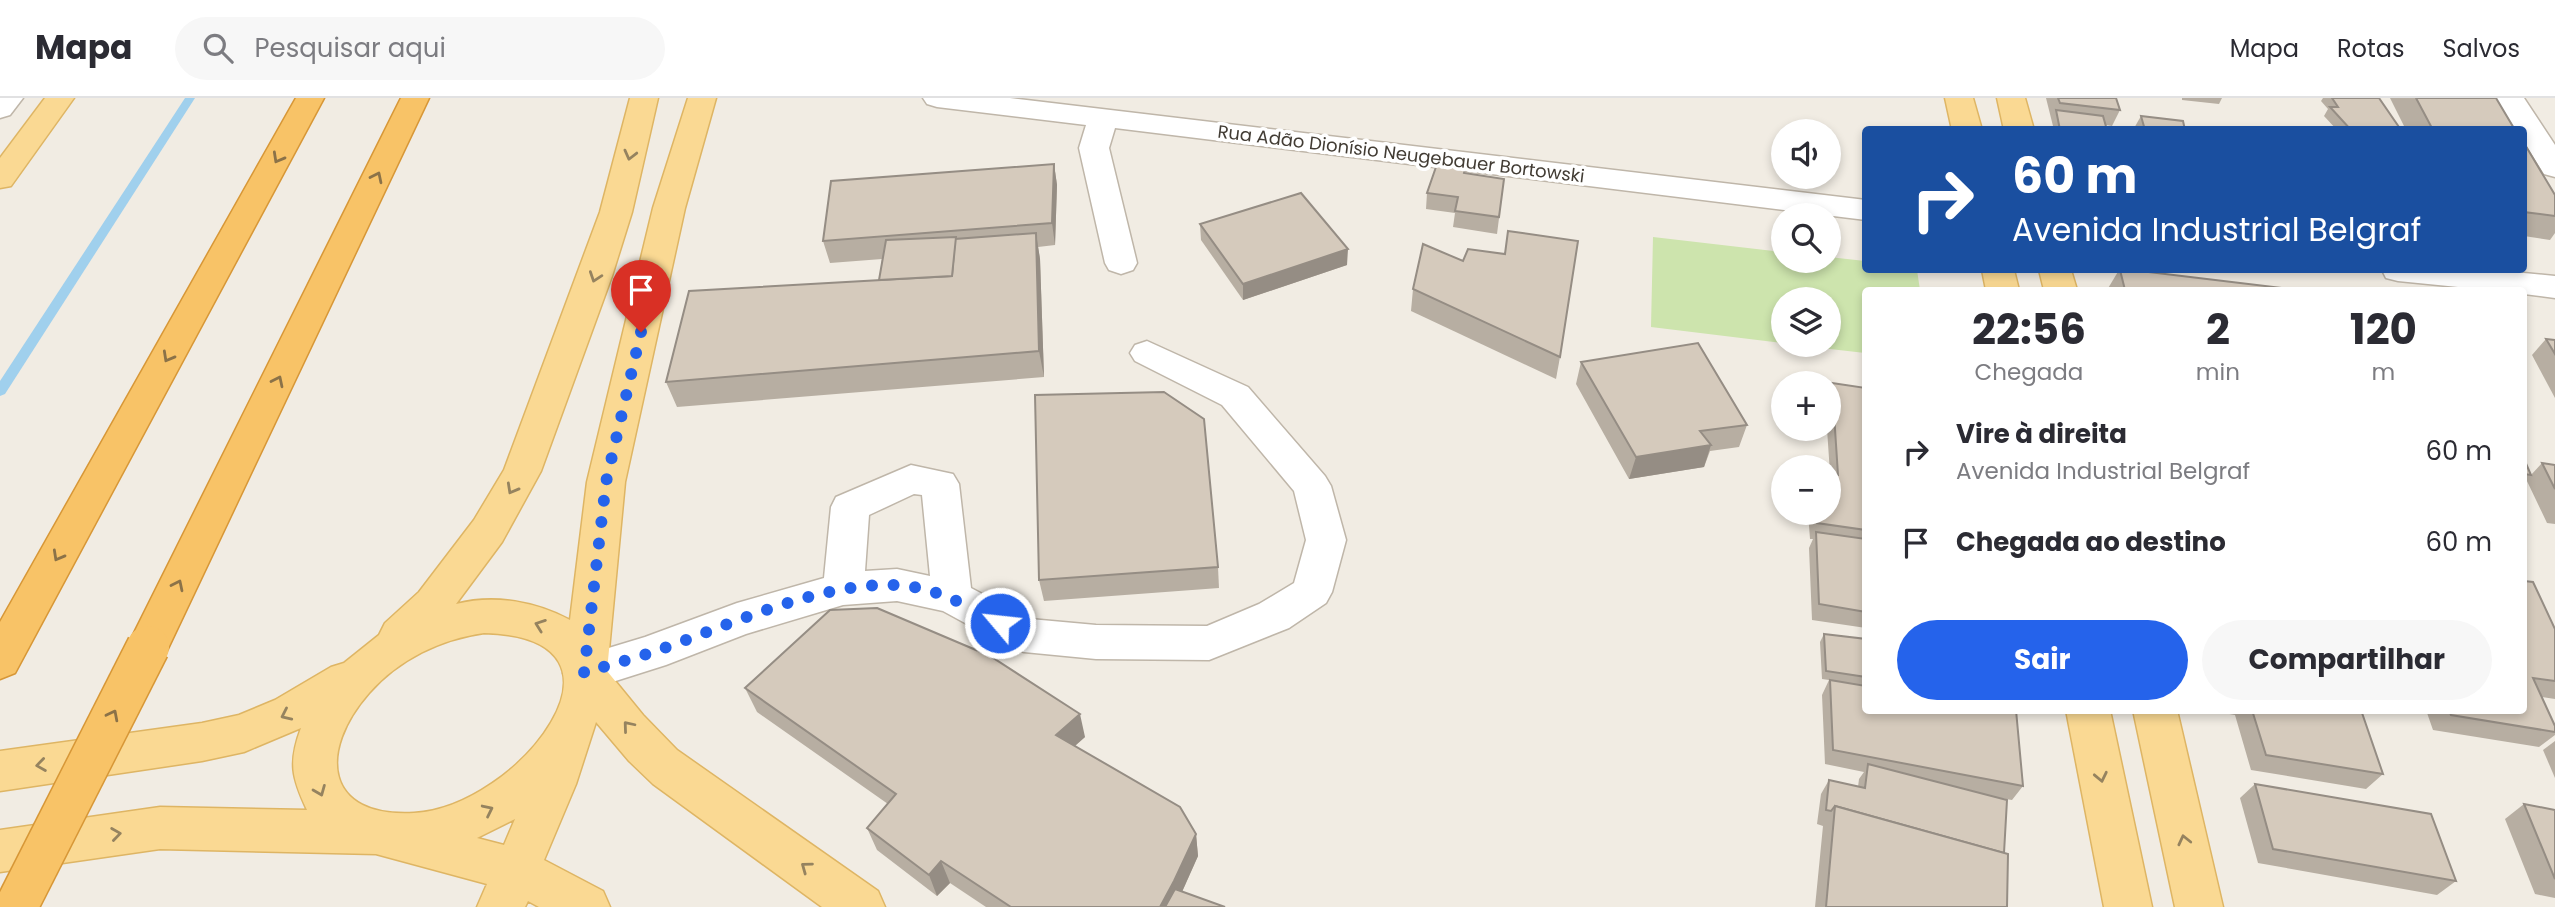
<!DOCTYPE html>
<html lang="pt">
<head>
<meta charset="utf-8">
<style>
	:root { --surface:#fff; --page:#f7f7f7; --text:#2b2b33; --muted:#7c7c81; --line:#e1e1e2; --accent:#2563eb }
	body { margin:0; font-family:Poppins,sans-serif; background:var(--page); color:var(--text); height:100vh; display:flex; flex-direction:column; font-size:26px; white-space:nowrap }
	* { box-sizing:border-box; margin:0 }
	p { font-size:23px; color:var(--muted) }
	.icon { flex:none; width:38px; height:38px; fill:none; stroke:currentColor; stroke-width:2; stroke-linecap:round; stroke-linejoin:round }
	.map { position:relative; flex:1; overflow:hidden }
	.sheet { position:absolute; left:1862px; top:189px; width:665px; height:427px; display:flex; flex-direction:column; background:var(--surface); border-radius:7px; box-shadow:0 4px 10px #0003 }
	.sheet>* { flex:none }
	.hud { position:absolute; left:1862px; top:28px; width:665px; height:147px; border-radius:7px; box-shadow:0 4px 10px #0003; background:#1a4fa0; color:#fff; overflow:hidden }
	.fabs { position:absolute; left:1771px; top:21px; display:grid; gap:14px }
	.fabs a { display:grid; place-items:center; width:70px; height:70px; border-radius:50%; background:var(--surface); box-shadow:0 4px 10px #0003; font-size:35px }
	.pin { position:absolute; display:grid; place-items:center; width:60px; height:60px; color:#fff; margin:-72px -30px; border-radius:50% 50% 50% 0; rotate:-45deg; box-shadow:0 0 7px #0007 }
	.pin .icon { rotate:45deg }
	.me { position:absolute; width:77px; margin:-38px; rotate:298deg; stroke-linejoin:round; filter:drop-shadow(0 0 5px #0008) }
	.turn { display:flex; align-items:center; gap:24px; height:147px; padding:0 35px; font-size:32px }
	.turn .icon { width:91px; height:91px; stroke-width:2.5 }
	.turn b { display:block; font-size:49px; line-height:60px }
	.eta { display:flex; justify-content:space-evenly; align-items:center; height:119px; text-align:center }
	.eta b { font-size:42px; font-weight:700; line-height:49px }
	.cta { display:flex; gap:14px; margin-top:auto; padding:14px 35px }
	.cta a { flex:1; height:80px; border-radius:42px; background:var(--accent); color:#fff; font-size:28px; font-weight:700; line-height:80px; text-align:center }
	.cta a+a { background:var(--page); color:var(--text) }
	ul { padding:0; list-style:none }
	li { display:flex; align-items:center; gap:21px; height:91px; padding:0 35px }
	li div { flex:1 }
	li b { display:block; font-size:26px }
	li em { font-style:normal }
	header { display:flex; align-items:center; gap:42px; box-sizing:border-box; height:98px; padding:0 35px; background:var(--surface); border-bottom:2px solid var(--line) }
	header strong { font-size:33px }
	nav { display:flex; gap:38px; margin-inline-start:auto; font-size:24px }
	.search { width:490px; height:63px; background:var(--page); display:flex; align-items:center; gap:18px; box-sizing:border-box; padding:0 24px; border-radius:38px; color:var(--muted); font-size:26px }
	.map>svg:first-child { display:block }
</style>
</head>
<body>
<header>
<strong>Mapa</strong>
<div class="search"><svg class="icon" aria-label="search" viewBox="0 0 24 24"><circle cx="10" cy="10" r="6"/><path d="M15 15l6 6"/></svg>Pesquisar aqui</div>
<nav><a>Mapa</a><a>Rotas</a><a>Salvos</a></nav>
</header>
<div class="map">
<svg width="2555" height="809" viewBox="0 0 2555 809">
	<rect width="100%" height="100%" fill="#f1ece3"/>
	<!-- green -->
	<path fill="#cde4ad" d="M1653 139 1783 154V163H1829V159L1865 163 1866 172H1917L1920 192H1866L1865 255 1795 247H1829V201H1783V245L1651 229Z"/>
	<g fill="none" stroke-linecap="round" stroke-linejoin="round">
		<!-- stream -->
		<path fill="#a0d0ed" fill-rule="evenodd" d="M185 0H195L5 296 0 298V283Z"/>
		<defs>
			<g id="minor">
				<path d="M0 0H23L10 17 0 20Z"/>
				<path d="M923 0H1010L1866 102V122L1115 30 1109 50 1137 165 1133 172 1121 176 1109 172 1105 165 1079 50 1086 27 937 9 927 6Z"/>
				<path d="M2496 0H2524L2555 47V79L2544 76 2524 44V32H2515Z"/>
				<path d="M2382 172H2493L2555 178V200L2524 196V192H2488L2398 183 2386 180Z"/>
				<path d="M1147 243 1248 289 1325 378 1331 388 1346 442 1332 494 1326 505 1289 530 1209 562 1096 561 1024 554 1009 549 943 513 897 503 843 507 746 536 666 567 584 593 569 588 563 575 569 562 645 539 737 505 824 480 831 409 836 399 911 367 953 376 959 386 971 490 1030 521 1096 527 1207 528 1259 506 1294 485 1306 442 1294 393 1222 307 1135 263 1130 255 1135 247ZM914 396 922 397 930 478 897 471 865 473 869 417Z"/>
			</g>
			<g id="major">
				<path d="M45 0H74L11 88 0 90V60Z"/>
				<path d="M630 0H658L632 114 612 178 541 373 502 444 456 506C495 496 536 504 570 522L587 384 653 110 688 0H716L685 110 625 384 607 573 643 617 677 652 878 793 885 809H822L653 686 629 663 596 624 576 686 544 762 603 793 610 809H539L528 803 525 809H477L487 786 376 756 160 751 0 774V732L160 709 307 712C292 680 288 665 301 630L244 654 202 663 0 693V653L202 625 239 617 275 602 331 569 344 565 379 537 385 525 419 494 474 422 504 372 600 114ZM484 535C653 539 517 710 414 715 324 720 318 653 369 595 399 561 441 541 484 535ZM515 721 504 747 477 740Z"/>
				<path d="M1945 0H1973L1982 32H1952Z"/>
				<path d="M1997 0H2025L2034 32H2004Z"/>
				<path d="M1982 172H2014L2019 192H1986Z"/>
				<path d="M2039 172H2071L2077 192H2044Z"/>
				<path d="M2066 612H2110L2152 809H2104Z"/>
				<path d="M2133 612H2177L2223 809H2175Z"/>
			</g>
			<g id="highway">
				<path d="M296 0H324L15 575 0 581V524Z"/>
				<path d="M401 0H429L163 561 148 566 133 561 127 549Z"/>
			</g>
		</defs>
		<!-- minor casing -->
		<use href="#minor" stroke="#bfb6a9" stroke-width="3"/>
		<!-- major casing -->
		<use href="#major" stroke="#deb564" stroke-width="3"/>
		<!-- highway casing -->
		<use href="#highway" stroke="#d79737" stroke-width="3"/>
		<!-- minor -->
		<use href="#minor" fill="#fff" fill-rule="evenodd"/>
		<!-- major -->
		<use href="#major" fill="#fad993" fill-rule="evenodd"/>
		<!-- highway -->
		<use href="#highway" fill="#f8c367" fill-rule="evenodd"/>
		<defs>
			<path id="highway-bridge" d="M16 809 148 549"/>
		</defs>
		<!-- highway-bridge casing -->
		<use href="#highway-bridge" stroke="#d79737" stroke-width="45" stroke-linecap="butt"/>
		<!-- highway-bridge -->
		<use href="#highway-bridge" stroke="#f8c367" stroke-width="42"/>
	</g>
	<!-- wall -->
	<g fill="#b7aea2">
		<path d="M2046 0H2116L2120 12 2112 28 2106 27 2107 32H2054Z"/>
		<path d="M2182 0H2222L2219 6 2182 2Z"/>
		<path d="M2323 0H2379L2401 32H2337L2324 18 2328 11 2321 3Z"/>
		<path d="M2390 0H2496L2515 32H2406Z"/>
		<path d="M2141 18 2185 32H2133Z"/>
		<path d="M2524 45 2555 97V135L2550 142 2524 138Z"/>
		<path d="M1054 66 1057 87 1055 147 1038 149 1040 161 1044 279 677 309 666 284 879 182 882 161 830 165 823 143Z"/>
		<path d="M1464 75 1504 81 1497 136 1453 129 1455 115 1426 111 1427 95Z"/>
		<path d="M1200 126 1347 167 1243 202 1201 142Z"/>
		<path d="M1505 156 1560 259 1556 281 1411 213 1413 191 1463 163Z"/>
		<path d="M2119 172H2132L2298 192H2107Z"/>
		<path d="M2546 241H2555V300L2532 257Z"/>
		<path d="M1581 264 1747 327 1739 349 1710 353 1704 369 1629 381 1576 286Z"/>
		<path d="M1832 285 1866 290V530L1812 522 1809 450 1813 441H1810L1808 415H1829L1830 375 1827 331H1829V294Z"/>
		<path d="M2542 365 2555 367V426L2547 425 2526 381 2524 384V376L2531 377Z"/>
		<path d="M1218 469 1219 490 1044 503 1039 482Z"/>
		<path d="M2524 483 2555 531V601L2542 599 2555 628V637L2539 649 2433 632 2426 612H2524Z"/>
		<path d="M1824 536 1866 541V612L2023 688 2012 702 1994 699 2004 755 2007 809H1815L1823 728 1817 726 1821 696 1829 682 1858 689 1859 681 1864 674 1825 666 1822 597 1829 582 1822 581 1820 544Z"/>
		<path d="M745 590 1085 639 1075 648 1196 736 1198 758 1182 794 1225 809H986L950 785 937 798 877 752 867 730 888 706 757 614Z"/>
		<path d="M2207 612H2364L2362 614 2383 676 2366 691 2251 672 2235 617Z"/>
		<path d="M2555 643V680L2543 652Z"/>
		<path d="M2255 686 2456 783 2437 797 2258 765 2240 700Z"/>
		<path d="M2524 706 2555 712V800L2535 796 2505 721Z"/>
	</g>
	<!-- shaded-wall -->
	<g fill="#958d84">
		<path d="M1054 66 1057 87 1055 147 1052 125Z"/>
		<path d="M1036 135 1040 161 1044 279 1039 253Z"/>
		<path d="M1348 151 1347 167 1243 202V186Z"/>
		<path d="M1711 347 1704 369 1629 381 1636 359Z"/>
		<path d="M1080 616 1085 639 1061 660 1056 637Z"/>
		<path d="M1196 736 1198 758 1177 805 1175 809H1160Z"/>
		<path d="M941 763 950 785 937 798 929 777Z"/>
	</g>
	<!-- building -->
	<g fill="#d5cabc" stroke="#958d84" stroke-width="2">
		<path d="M2058 0H2116L2120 12 2060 5Z"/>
		<path d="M2332 0H2379L2401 32H2351L2330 9H2338Z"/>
		<path d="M2416 0H2496L2515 32H2433Z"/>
		<path d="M2056 12 2103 18 2107 32H2060Z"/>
		<path d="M2141 18 2183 23 2185 32H2145Z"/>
		<path d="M2524 45 2555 97V118L2524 114Z"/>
		<path d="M1054 66 1052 125 823 143 831 83Z"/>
		<path d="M1437 66 1465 70 1464 75 1504 81 1499 119 1455 113 1458 99 1427 95Z"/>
		<path d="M1301 95 1348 151 1243 186 1200 126Z"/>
		<path d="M1508 133 1578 143 1560 259 1413 191 1423 146 1463 163 1468 151 1505 156Z"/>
		<path d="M1036 135 1039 253 666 284 689 193 952 178 955 141Z"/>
		<path d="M956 139 952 178 879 182 886 142Z"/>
		<path d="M2120 172H2132L2298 192H2125Z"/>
		<path d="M2546 241 2555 242V256Z"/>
		<path d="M1698 245 1747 327 1700 333 1711 347 1636 359 1581 264Z"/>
		<path d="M1832 285 1866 290V432L1817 425 1816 415H1829V375L1838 377Z"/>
		<path d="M1164 294 1204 321 1218 469 1039 482 1035 297Z"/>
		<path d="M2524 361 2531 377 2524 376Z"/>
		<path d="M2542 365 2555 367V391Z"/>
		<path d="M1816 434 1866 441V514L1819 506Z"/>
		<path d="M2524 483 2533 484 2555 531V583L2533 580 2555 628V634L2451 617 2449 612H2524Z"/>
		<path d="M877 510 990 558 1080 616 1056 637 1180 709 1196 736 1174 783 1160 809H1011L941 763 929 777 867 730 896 696 745 590 830 512Z"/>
		<path d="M1824 536 1866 541V579L1826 573Z"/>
		<path d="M1830 582 1866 588V612H2016L2023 688 1833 652Z"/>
		<path d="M2252 612H2361L2383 676 2266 657Z"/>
		<path d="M1868 666 2007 702 2004 755 1835 708 1831 713 1826 712 1829 682 1865 690Z"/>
		<path d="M2255 686 2431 716 2456 783 2273 751Z"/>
		<path d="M2524 706 2555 712V781Z"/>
		<path d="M1835 708 2008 756 2007 809H1826Z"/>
		<path d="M1175 791 1225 809H1165Z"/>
	</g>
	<!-- one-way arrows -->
	<defs><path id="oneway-chevron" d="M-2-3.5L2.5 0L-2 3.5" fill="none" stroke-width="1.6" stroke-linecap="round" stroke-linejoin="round" transform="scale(1.75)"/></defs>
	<g stroke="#95835f">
		<use href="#oneway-chevron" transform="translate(630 57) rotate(104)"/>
		<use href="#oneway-chevron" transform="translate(595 179) rotate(109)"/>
		<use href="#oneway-chevron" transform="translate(512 391) rotate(119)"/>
		<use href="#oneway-chevron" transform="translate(540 527) rotate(-160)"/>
		<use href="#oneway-chevron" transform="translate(286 617) rotate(155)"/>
		<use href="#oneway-chevron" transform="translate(628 628) rotate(-130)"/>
		<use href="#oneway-chevron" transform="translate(41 667) rotate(172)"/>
		<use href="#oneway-chevron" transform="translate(2101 679) rotate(78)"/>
		<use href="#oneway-chevron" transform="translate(320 693) rotate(68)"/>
		<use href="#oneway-chevron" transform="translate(488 712) rotate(-26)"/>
		<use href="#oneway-chevron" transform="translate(116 736) rotate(-8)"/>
		<use href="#oneway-chevron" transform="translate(2184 742) rotate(-103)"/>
		<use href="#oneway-chevron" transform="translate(806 769) rotate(-144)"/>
	</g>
	<g stroke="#8b7248">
		<use href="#oneway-chevron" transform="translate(278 60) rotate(119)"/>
		<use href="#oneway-chevron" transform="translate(377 79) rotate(-64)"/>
		<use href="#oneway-chevron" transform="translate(168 259) rotate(119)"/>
		<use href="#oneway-chevron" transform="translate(278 283) rotate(-64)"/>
		<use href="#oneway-chevron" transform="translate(58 458) rotate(119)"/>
		<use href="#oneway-chevron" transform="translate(178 487) rotate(-64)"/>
		<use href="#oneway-chevron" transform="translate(113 617) rotate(-63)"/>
	</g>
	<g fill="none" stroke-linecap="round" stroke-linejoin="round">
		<!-- route -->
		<path stroke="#2563eb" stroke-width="12" stroke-dasharray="0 21.6" d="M641 234 606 384 584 575C606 568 628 562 650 555 726 529 814 485 895 487 933 488 968 508 1000 525"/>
	</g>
	<g text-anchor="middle" stroke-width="7" stroke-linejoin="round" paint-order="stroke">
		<!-- far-street labels -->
		<g font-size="18" fill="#423c34" stroke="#fff">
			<text transform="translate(1401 56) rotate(7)" y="6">Rua Adão Dionísio Neugebauer Bortowski</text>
		</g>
	</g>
</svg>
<div class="fabs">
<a><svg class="icon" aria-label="sound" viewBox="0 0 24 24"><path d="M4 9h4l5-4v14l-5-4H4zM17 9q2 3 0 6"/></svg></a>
<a><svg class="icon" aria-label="search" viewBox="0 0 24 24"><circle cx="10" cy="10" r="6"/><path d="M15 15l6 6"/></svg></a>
<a><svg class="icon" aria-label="layers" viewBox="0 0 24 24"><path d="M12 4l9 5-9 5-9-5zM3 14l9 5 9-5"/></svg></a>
<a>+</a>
<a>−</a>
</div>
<div class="pin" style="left:641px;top:234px;background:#d93025"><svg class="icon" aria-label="arrive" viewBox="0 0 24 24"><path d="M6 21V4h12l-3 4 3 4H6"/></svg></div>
<svg class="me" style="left:1000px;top:525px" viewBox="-20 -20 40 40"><circle r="17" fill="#2563eb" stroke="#fff" stroke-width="3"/><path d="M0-11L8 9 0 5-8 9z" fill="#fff"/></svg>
<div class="hud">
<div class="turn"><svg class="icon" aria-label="right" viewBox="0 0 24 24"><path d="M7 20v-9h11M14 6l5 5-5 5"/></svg><div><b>60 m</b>Avenida Industrial Belgraf</div></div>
</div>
<section class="sheet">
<div class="eta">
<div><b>22:56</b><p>Chegada</p></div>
<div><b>2</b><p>min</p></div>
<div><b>120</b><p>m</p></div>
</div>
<ul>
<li><svg class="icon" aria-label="right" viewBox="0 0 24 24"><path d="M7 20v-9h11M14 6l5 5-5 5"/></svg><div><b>Vire à direita</b><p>Avenida Industrial Belgraf</p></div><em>60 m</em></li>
<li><svg class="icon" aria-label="arrive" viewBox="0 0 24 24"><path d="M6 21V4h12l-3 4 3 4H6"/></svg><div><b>Chegada ao destino</b></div><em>60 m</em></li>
</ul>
<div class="cta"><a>Sair</a><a>Compartilhar</a></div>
</section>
</div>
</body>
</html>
